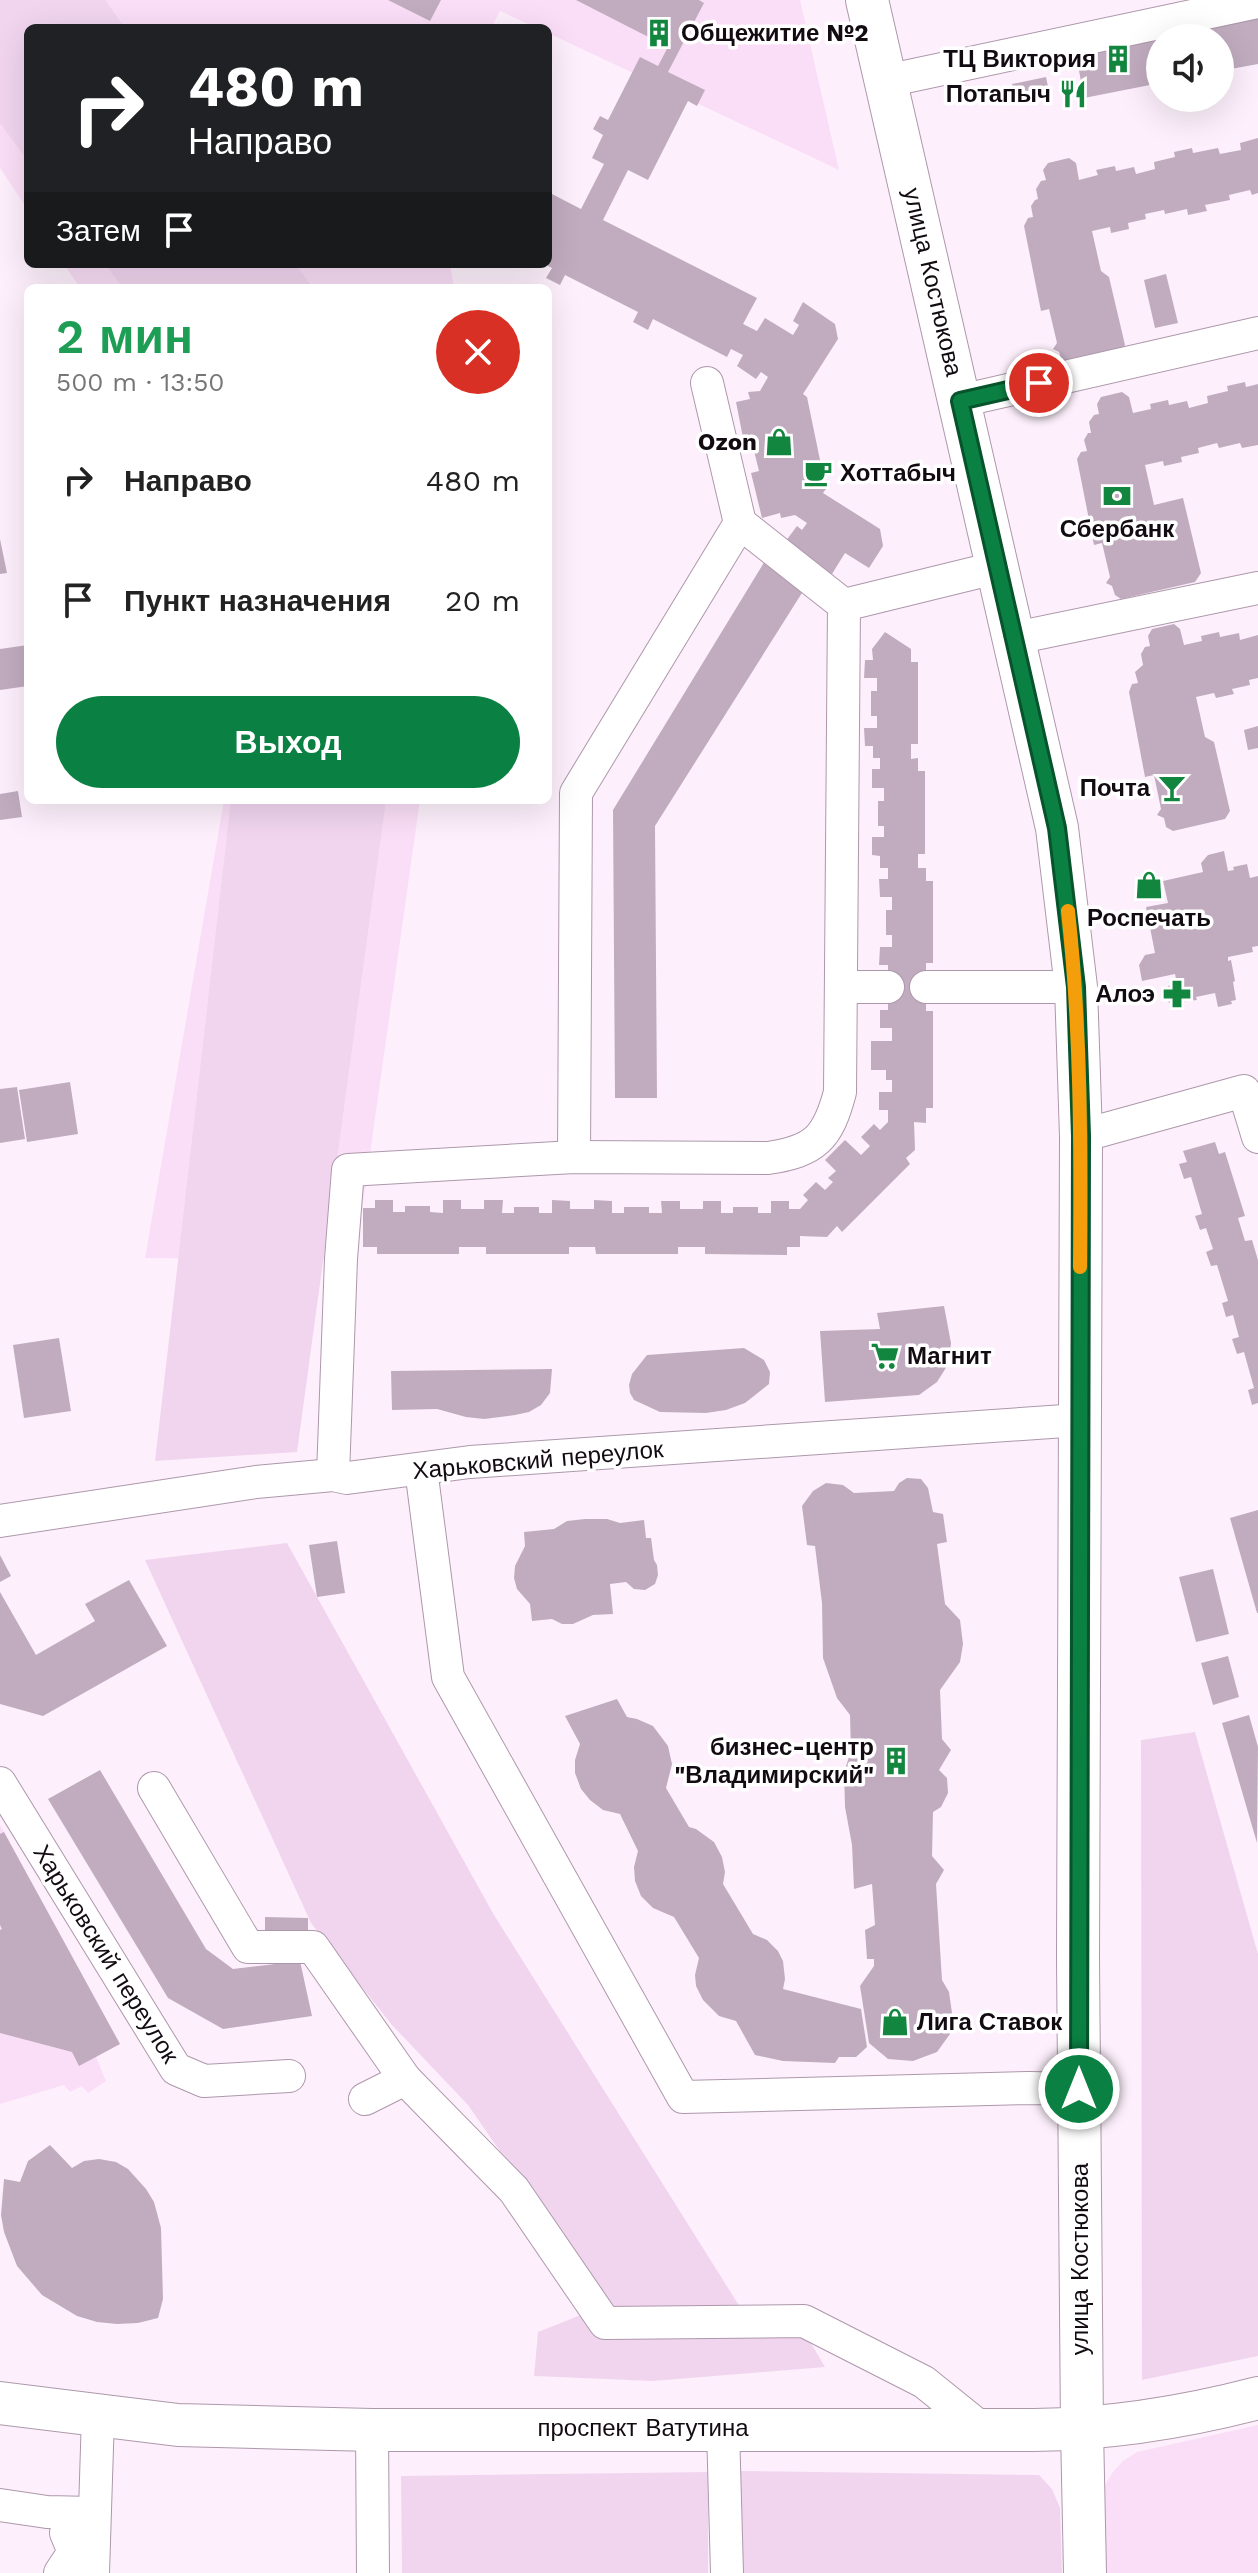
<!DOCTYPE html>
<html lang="ru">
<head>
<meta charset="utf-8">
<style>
	:root { --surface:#fff; --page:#f6f6f6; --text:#222; --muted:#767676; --accent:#0b8043 }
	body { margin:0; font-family:"Work Sans",sans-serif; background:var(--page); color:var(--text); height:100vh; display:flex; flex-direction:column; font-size:30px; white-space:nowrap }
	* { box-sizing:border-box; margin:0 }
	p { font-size:26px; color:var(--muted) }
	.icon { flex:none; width:44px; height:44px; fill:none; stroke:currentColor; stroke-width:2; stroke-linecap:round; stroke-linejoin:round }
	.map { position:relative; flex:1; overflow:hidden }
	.drawer { position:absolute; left:24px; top:284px; width:528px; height:520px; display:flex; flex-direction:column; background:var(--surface); border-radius:12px; box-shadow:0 8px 32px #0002 }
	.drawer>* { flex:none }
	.hud { position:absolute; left:24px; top:24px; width:528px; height:244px; border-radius:12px; box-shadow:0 8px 32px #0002; background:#202124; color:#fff; overflow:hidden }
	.controls { position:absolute; left:1146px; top:24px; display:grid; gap:16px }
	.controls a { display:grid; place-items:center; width:88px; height:88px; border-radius:50%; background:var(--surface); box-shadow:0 8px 32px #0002; font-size:40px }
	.pin { position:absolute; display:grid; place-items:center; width:68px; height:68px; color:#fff; margin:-34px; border:4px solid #fff; border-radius:50%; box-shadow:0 2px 8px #0007 }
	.me { position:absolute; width:88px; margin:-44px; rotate:0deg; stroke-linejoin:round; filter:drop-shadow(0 0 6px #0008) }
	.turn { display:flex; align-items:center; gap:28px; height:168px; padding:0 32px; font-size:36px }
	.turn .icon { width:104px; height:104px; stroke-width:2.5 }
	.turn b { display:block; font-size:56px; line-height:68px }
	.then { display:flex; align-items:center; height:76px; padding:0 32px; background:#0003; gap:16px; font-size:30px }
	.round { display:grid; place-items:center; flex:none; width:84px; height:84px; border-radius:42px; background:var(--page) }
	.overview { display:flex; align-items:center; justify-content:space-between; height:136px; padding:0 32px }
	h1 { font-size:48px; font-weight:600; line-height:60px; color:#1e9e55 }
	.action { display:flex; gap:16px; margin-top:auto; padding:16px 32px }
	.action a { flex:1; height:92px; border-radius:48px; background:var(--accent); color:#fff; font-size:32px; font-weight:600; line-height:92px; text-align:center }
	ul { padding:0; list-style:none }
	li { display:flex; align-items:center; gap:24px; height:120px; padding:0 32px }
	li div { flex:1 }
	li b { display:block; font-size:30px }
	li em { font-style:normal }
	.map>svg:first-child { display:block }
</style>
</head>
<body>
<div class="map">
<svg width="1258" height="2573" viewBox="0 0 1258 2573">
	<rect width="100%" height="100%" fill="#fdf0fc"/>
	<!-- built -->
	<g fill="#fadef7">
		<path d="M0 0H800L839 170 548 33V28H537L500 11 491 28H28V210L0 168Z"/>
		<path d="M64 264H450L454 288H80Z"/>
		<path d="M224 800H420L355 1260 145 1258Z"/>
		<path d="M0 1825 120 2044 96 2057 106 2081 88 2093 82 2086 70 2092 64 2085 0 2104Z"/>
		<path d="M1258 2425V2573H1100L1104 2487 1113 2472 1123 2461 1137 2452Z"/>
	</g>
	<!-- green -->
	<g fill="#f1d5ef">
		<path d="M0 0H105L125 28H28V161L0 123Z"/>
		<path d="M105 264H296L313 288H123Z"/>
		<path d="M231 800H386L297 1452 155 1461Z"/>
		<path d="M287 1543 494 1915 740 2307 792 2311 825 2367 653 2381 534 2376 538 2332 606 2305 468 2105 392 2025 311 1923 145 1560Z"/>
		<path d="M1195 1732 1258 1954V2356L1142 2380 1141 1740Z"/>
		<path d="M740 2471 1039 2475 1052 2489 1060 2508 1062 2573H741Z"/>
		<path d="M708 2472V2573H402L401 2476Z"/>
	</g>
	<!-- building -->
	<g fill="#c1acbf">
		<path d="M388 0H441L430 21Z"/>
		<path d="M576 0H699L704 3 668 72 705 90 697 106 688 101 648 180 628 170 603 220 757 298 743 324 757 331 765 318 793 335 799 325 793 321 803 302 835 324 838 339 803 394 807 397 826 489 823 493 880 529 883 546 869 568 845 553 832 574 816 564 807 585 655 826 657 1098H615L613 810 768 556 785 542 797 526 802 530 807 523 795 515 781 518 780 513 762 518 751 473 759 471 754 451 746 453 736 402 750 399 748 392 760 391 768 377 761 372 756 379 737 366 743 355 731 349 727 357 653 319 648 330 633 322 638 312 565 275 560 285 546 278 552 268 548 266V192L581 209 604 164 592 158 603 135 593 129 600 116 608 120 640 57 658 66 668 47Z"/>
		<path d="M1258 18V64L1220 71V38H1163Z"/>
		<path d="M1160 37V83L1084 98 1076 54Z"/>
		<path d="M1046 77 1050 96 1015 103 1012 84Z"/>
		<path d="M1258 138V193L1252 195 1250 190 1229 195 1230 200 1205 205 1207 211 1188 215 1187 209 1165 214 1164 210 1145 214 1146 219 1128 223 1129 229 1111 233 1110 227 1092 231 1101 271 1109 277 1125 345 1120 353 1068 365 1062 361 1059 352 1053 349 1057 343 1049 309 1041 311 1024 226 1028 218 1033 217 1031 206 1035 200 1038 199 1036 189 1041 181 1046 180 1043 170 1048 163 1069 158 1076 163 1079 180 1098 175 1096 170 1115 166 1116 171 1134 167 1136 174 1155 169 1154 162 1175 157 1174 152 1192 148 1193 153 1218 148 1220 154 1241 150 1240 143Z"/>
		<path d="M1166 274 1178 323 1155 328 1144 280Z"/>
		<path d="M1245 382 1246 387 1258 384V445L1242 448 1240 443 1219 448 1217 443 1198 448 1199 453 1181 457 1182 462 1164 466 1163 461 1145 465 1154 505 1183 498 1201 573 1195 582 1121 599 1115 595 1112 586 1106 583 1110 577 1102 543 1094 545 1077 459 1081 452 1087 451 1084 440 1088 433H1091L1089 422 1094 415 1099 414 1097 404 1101 397 1122 392 1129 397 1133 413 1151 409 1150 404 1168 400 1169 405 1187 401 1189 408 1208 403 1207 396 1228 391 1227 386Z"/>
		<path d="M0 539 7 573 0 574Z"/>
		<path d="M1174 624 1180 629 1184 645 1202 641 1201 636 1219 632 1220 637 1239 633 1240 640 1258 635V678L1249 680 1250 685 1232 689 1234 694 1216 698 1214 693 1196 697 1205 737 1214 742 1230 811 1225 819 1173 831 1166 827 1164 818 1157 815 1161 809 1154 775 1145 777 1129 692 1132 684 1138 683 1135 672 1143 665 1141 654 1145 647 1150 646 1148 636 1152 629Z"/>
		<path d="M885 632 911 649V662H918V744H911V759L918 758V771H925V854H918V868H926V881H933V963H926V1011H933V1108H926V1123L914 1122 915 1150 906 1158 910 1164 842 1232 837 1226 827 1237 800 1236V1247H787V1255L705 1254V1247H678V1254H596L595 1247H569V1254H486V1247H459V1254H377V1247H363V1208H375V1200H393V1212H405V1206H430V1212L443 1213V1200H461V1209H484V1200H503L502 1213H514V1207H539V1213H552V1200L570 1201V1209H594V1200L612 1201V1213H624V1207H649V1213H662L661 1201H680V1209H703V1201H721V1213H733V1207H758V1213H771V1201H789V1209H800L808 1200 803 1195 816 1182 825 1190 833 1182 828 1178 836 1171 825 1160 845 1140 861 1155 870 1146 861 1137 874 1124 880 1130 888 1122V1110H879V1092H892V1080H886V1070H871V1041H892V1028H880V1010H888V965H879L880 947H892V935H886V910H892V897H880L879 879H888V868H880V856L872 855V837H884V826H878V801H884V788H872V769H880V758H873V746H865L864 728H877V716H871V691H877V678H864L865 660H873L872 649Z"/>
		<path d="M28 645V686L0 690V649Z"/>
		<path d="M1258 726V748L1248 750 1244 730Z"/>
		<path d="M18 791 22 817 0 820V794Z"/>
		<path d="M1224 851 1228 871 1234 870 1233 867 1247 864 1250 878 1258 876V946L1252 947 1253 952 1228 957V961L1231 960 1235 981 1233 982 1236 1000 1231 1001 1232 1004 1218 1007 1215 993 1196 997 1197 1000 1169 1003 1166 990H1168V986L1177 984 1175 974 1142 981 1139 965 1145 955 1155 953 1146 907 1168 903 1163 881 1203 872 1201 863 1208 855Z"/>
		<path d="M70 1082 78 1134 27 1142 19 1090Z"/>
		<path d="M17 1087 25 1139 0 1143V1089Z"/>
		<path d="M1215 1142 1219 1154 1225 1152 1245 1216 1238 1218 1245 1241 1252 1240 1258 1260V1403L1252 1405 1248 1390 1254 1388 1244 1352 1237 1354 1232 1339 1239 1337 1233 1315 1226 1317 1222 1303 1228 1301 1217 1265 1211 1266 1206 1252 1213 1249 1206 1228 1200 1230 1195 1216 1202 1214 1191 1177 1184 1179 1179 1164 1187 1162 1183 1151Z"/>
		<path d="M944 1306 951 1343 949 1363 937 1382 919 1395 825 1402 820 1331 880 1329 877 1313Z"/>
		<path d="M59 1338 71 1411 24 1418 13 1345Z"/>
		<path d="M744 1348 764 1360 770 1372 769 1384 745 1403 726 1410 706 1413 660 1412 634 1400 630 1393 629 1385 632 1374 647 1355Z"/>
		<path d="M552 1369 550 1393 541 1405 529 1412 515 1415 484 1419 466 1417 437 1409 392 1410 391 1371Z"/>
		<path d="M907 1478 921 1479 928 1488 933 1512 943 1514 947 1542 937 1544 945 1604 960 1620 963 1644 960 1662 940 1690 942 1739 951 1750 939 1770 947 1778 948 1793 941 1807 933 1812 932 1856 944 1870 936 1884 942 1980 949 1992 952 2013 950 2034 937 2052 913 2061 888 2059 869 2043 860 1986 874 1966V1959H867L865 1930 875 1925 872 1884 854 1889 852 1845 845 1807 844 1772 851 1751 850 1715 837 1698 823 1658 822 1603 815 1546 807 1545 802 1506 813 1491 826 1483 843 1485 854 1493 894 1491 899 1483Z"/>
		<path d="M1258 1510V1613H1257L1230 1518Z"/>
		<path d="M585 1519H607L620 1523 644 1520 646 1538H651L654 1560 657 1565 658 1575 655 1584 645 1590 634 1589 626 1582 610 1584 613 1614 593 1615 573 1624H562L552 1619 532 1621 530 1604 517 1589 514 1578 515 1566 525 1546 524 1532 554 1529 567 1521Z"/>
		<path d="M337 1541 345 1593 317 1597 309 1545Z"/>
		<path d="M0 1555 11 1576 0 1582Z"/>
		<path d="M1213 1569 1229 1634 1196 1642 1179 1577Z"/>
		<path d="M129 1580 167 1646 43 1716 0 1704V1592L36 1655 95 1621 85 1604Z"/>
		<path d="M1228 1656 1239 1697 1213 1705 1201 1663Z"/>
		<path d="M617 1699 627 1717 637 1719 653 1726 668 1746 672 1764 666 1788 689 1827 696 1829 714 1842 722 1857 725 1872 723 1884 753 1934 767 1940 778 1951 783 1961 785 1979 783 1989 861 2009 867 2047 856 2057H839L835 2063 783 2061 755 2055 736 2021 719 2016 703 2000 696 1986 695 1975 699 1958 674 1917 653 1908 641 1896 635 1881 634 1867 638 1851 620 1814 603 1810 590 1800 581 1789 575 1773V1760L580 1744 565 1716Z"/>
		<path d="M1249 1715 1258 1747 1257 1843 1222 1723Z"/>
		<path d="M100 1770 206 1949 233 1969 300 1961 312 2016 223 2029 168 1998 48 1799Z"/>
		<path d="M4 1832 120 2044 79 2066 72 2052 0 2033V1930L2 1929 0 1925V1834Z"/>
		<path d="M265 1917 308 1918V1940L265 1939Z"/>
		<path d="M50 2145 72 2168 84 2161 99 2159 116 2162 128 2169 146 2189 154 2202 161 2228 163 2299 158 2318 138 2323 117 2324 97 2322 77 2316 42 2295 17 2266 4 2232 1 2215 4 2179 20 2182 28 2161Z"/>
	</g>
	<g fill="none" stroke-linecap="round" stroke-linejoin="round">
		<defs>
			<g id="minor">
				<path d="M886 81 1258 2"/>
				<path d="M707 383 740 523 844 605"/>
				<path d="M960 401 1258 333"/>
				<path d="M844 605 999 567"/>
				<path d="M1015 638 1258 588"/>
				<path d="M841 987H888"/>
				<path d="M926 987H1076"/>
				<path d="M1081 1136 1244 1091 1258 1137"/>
				<path d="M574 1157 576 793 740 523"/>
				<path d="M421 1469 448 1677 683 2097 1029 2088 1079 2089"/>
				<path d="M333 1475 341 1259 348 1170 574 1157 768 1158C815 1151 828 1138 840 1092L844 605"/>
				<path d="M0 1521 256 1482 333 1475 347 1478 470 1462 1079 1420"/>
				<path d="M0 1783 176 2069 204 2081 289 2076"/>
				<path d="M154 1788 248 1947H313L405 2079"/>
				<path d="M365 2099 405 2079 514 2190 605 2323 804 2321 924 2382 981 2428"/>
				<path d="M723 2428 727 2573"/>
				<path d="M372 2430 373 2573"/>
				<path d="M0 2505 47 2512 93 2513"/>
				<path d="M60 2573 74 2552 66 2533"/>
				<path d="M93 2573 98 2416"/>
			</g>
			<g id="major">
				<path d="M867 0 1057 828 1076 987 1081 1136 1078 1957 1082 2429 1085 2573"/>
				<path d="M0 2403 178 2425 372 2430H1034C1109 2429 1185 2417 1258 2398"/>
			</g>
		</defs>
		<!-- minor casing -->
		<use href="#minor" stroke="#ad98ab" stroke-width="34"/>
		<!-- major casing -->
		<use href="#major" stroke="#ad98ab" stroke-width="44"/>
		<!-- minor -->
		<use href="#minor" stroke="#fff" stroke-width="32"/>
		<!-- major -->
		<use href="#major" stroke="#fff" stroke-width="42"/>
	</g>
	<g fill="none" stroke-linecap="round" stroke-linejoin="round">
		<defs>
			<path id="route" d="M1039 383 960 401 1057 828 1076 987 1081 1136 1079 2089"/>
		</defs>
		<!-- route casing -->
		<use href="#route" stroke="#07532c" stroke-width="20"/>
		<!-- route -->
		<use href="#route" stroke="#0b8043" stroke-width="14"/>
		<!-- slow -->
		<path stroke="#f59e0b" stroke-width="14" d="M1068 911C1081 1029 1081 1148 1080 1267"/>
	</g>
	<!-- icons -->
	<defs>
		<symbol id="building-bare" viewBox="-9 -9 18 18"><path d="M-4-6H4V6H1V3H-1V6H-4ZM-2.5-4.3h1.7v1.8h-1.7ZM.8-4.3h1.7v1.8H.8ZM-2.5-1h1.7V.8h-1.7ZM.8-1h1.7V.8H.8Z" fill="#12863f" stroke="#fff" stroke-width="2.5" paint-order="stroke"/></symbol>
		<symbol id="restaurant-bare" viewBox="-9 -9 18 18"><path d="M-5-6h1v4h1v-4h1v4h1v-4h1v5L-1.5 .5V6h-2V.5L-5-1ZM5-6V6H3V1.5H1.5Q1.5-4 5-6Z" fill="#12863f" stroke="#fff" stroke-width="2.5" paint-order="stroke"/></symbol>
		<symbol id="shop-bare" viewBox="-9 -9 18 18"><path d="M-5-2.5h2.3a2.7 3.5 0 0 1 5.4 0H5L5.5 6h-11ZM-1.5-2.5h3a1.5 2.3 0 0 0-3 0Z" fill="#12863f" stroke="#fff" stroke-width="2.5" paint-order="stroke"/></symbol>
		<symbol id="cafe-bare" viewBox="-9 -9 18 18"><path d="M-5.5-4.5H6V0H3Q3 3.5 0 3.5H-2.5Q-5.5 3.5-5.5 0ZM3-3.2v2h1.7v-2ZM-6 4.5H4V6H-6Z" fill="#12863f" stroke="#fff" stroke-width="2.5" paint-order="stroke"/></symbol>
		<symbol id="bank-bare" viewBox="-9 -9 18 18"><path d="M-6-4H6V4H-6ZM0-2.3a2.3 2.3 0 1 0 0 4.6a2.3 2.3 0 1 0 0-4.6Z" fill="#12863f" stroke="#fff" stroke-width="2.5" paint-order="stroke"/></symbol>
		<symbol id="bar-bare" viewBox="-9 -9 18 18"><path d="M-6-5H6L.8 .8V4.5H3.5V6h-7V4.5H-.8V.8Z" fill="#12863f" stroke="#fff" stroke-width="2.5" paint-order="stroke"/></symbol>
		<symbol id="pharmacy-bare" viewBox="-9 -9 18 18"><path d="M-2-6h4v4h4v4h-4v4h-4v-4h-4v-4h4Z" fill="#12863f" stroke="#fff" stroke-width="2.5" paint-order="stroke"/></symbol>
		<symbol id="supermarket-bare" viewBox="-9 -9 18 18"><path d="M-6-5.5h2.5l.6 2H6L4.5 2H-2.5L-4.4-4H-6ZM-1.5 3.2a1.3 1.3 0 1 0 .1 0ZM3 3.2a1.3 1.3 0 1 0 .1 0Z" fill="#12863f" stroke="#fff" stroke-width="2.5" paint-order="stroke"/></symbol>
	</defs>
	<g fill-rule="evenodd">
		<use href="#building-bare" x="639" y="13" width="40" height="40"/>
		<use href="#building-bare" x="1098" y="39" width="40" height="40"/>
		<use href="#restaurant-bare" x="1053" y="74" width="40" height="40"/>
		<use href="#shop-bare" x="759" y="422" width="40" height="40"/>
		<use href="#cafe-bare" x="798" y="453" width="40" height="40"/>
		<use href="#bank-bare" x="1097" y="476" width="40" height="40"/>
		<use href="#bar-bare" x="1152" y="768" width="40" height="40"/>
		<use href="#shop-bare" x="1129" y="865" width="40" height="40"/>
		<use href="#pharmacy-bare" x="1157" y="974" width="40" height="40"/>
		<use href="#supermarket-bare" x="865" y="1336" width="40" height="40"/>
		<use href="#building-bare" x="876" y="1741" width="40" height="40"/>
		<use href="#shop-bare" x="875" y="2002" width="40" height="40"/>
	</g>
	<g text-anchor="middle" stroke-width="7" stroke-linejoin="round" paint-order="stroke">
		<!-- poi labels -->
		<g font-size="24" font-weight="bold" fill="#120b11" stroke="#fff" text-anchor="end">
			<text x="681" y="41" text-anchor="start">Общежитие №2</text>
			<text x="1096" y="67">ТЦ Виктория</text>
			<text x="1051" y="102">Потапыч</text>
			<text x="757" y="450">Ozon</text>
			<text x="840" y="481" text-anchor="start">Хоттабыч</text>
			<text x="1117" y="537" text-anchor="middle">Сбербанк</text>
			<text x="1150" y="796">Почта</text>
			<text x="1149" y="926" text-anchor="middle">Роспечать</text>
			<text x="1155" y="1002">Алоэ</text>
			<text x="907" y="1364" text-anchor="start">Магнит</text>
			<text x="874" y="1755">бизнес-центр<tspan x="874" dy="28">"Владимирский"</tspan></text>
			<text x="917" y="2030" text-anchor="start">Лига Ставок</text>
		</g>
		<!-- street labels -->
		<g font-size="24" fill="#120b11" stroke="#fff">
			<text transform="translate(933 282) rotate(77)" y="8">улица Костюкова</text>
			<text transform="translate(538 1460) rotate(-5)" y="8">Харьковский переулок</text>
			<text transform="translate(106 1954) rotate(58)" y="8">Харьковский переулок</text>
			<text transform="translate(1080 2259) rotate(-90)" y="8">улица Костюкова</text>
			<text x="643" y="2436">проспект Ватутина</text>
		</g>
	</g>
</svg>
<div class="controls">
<a><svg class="icon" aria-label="sound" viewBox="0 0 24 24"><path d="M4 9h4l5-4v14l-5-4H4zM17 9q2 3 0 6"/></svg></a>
</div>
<div class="pin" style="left:1039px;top:383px;background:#d93025"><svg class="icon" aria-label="arrive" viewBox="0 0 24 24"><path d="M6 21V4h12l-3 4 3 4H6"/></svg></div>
<svg class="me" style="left:1079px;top:2089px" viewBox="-20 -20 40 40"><circle r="17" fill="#0b8043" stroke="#fff" stroke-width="3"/><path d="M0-11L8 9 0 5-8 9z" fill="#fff"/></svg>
<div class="hud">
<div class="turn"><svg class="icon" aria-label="right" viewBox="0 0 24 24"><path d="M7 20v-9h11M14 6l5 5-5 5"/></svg><div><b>480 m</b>Направо</div></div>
<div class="then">Затем<svg class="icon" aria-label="arrive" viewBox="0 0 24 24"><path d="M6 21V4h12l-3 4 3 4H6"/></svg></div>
</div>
<section class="drawer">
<div class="overview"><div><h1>2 мин</h1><p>500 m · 13:50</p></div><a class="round" style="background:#d93025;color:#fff"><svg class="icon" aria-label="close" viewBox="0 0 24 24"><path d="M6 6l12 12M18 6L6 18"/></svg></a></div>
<ul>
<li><svg class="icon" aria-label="right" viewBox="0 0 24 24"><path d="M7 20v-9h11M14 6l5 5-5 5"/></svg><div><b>Направо</b></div><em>480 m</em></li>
<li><svg class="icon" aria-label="arrive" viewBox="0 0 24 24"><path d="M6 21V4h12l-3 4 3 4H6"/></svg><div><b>Пункт назначения</b></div><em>20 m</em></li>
</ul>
<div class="action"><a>Выход</a></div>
</section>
</div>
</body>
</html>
